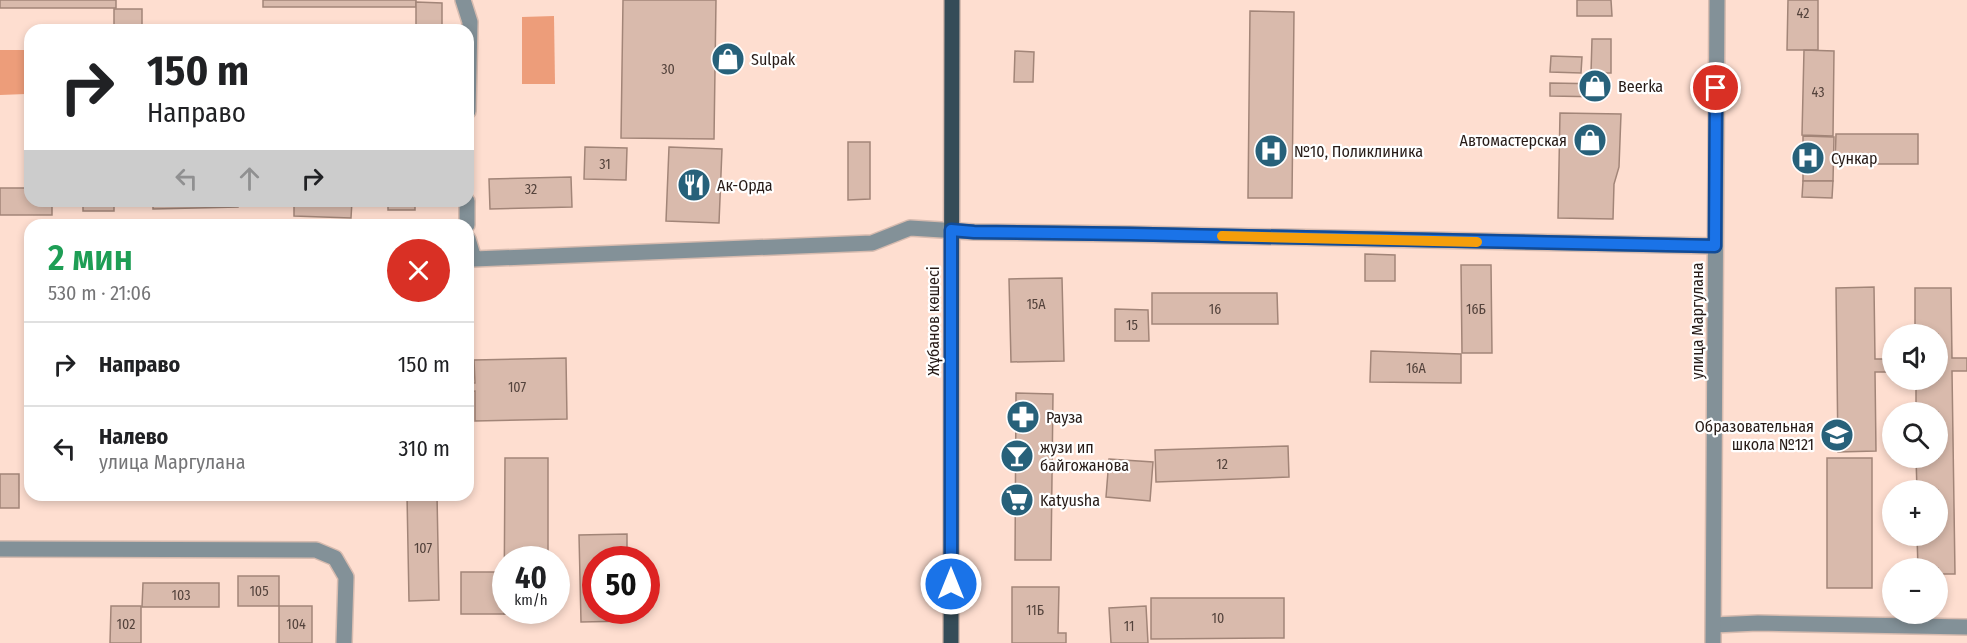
<!DOCTYPE html>
<html lang="ru">
<head>
<meta charset="utf-8">
<style>
	:root { --surface:#fff; --page:#f6f6f6; --text:#202124; --muted:#757577; --line:#e0e0e0 }
	body { margin:0; font-family:"Fira Sans Condensed",sans-serif; background:var(--page); color:var(--text); height:100vh; display:flex; flex-direction:column; font-size:22px; white-space:nowrap }
	* { box-sizing:border-box; margin:0 }
	p { font-size:20px; color:var(--muted) }
	.icon { flex:none; width:33px; height:33px; fill:none; stroke:currentColor; stroke-width:2; stroke-linecap:round; stroke-linejoin:round }
	.map { position:relative; flex:1; overflow:hidden }
	.sheet { position:absolute; left:24px; top:219px; width:450px; height:282px; display:flex; flex-direction:column; background:var(--surface); border-radius:18px; box-shadow:0 3px 9px #0003 }
	.sheet>* { flex:none }
	.guide { position:absolute; left:24px; top:24px; width:450px; height:183px; border-radius:18px; box-shadow:0 3px 9px #0003; background:#fff; color:var(--text); overflow:hidden }
	.fabs { position:absolute; left:1882px; top:324px; display:grid; gap:12px }
	.fabs a { display:grid; place-items:center; width:66px; height:66px; border-radius:50%; background:var(--surface); box-shadow:0 3px 9px #0003; font-size:30px }
	.speed { position:absolute; left:492px; top:546px; display:flex; gap:12px; font-size:30px; font-weight:700; text-align:center }
	.speed>* { display:grid; place-content:center; width:78px; height:78px; border-radius:50%; background:var(--surface); box-shadow:0 3px 9px #0003; line-height:1 }
	.speed small { font-size:15px; font-weight:400 }
	.speed .limit { border:9px solid #d22; background:#fff; color:#111 }
	.pin { position:absolute; display:grid; place-items:center; width:51px; height:51px; color:#fff; margin:-26px; border:3px solid #fff; border-radius:50%; box-shadow:0 2px 6px #0007 }
	.me { position:absolute; width:66px; margin:-33px; rotate:0deg; stroke-linejoin:round; filter:drop-shadow(0 0 4px #0008) }
	.turn { display:flex; align-items:center; gap:21px; height:126px; padding:0 24px; font-size:27px }
	.turn .icon { width:78px; height:78px; stroke-width:2.5 }
	.turn b { display:block; font-size:42px; line-height:51px }
	.lanes { display:flex; align-items:center; height:57px; padding:0 24px; background:#0003; justify-content:center; gap:30px; direction:ltr }
	.lanes .off { opacity:.35 }
	.round { display:grid; place-items:center; flex:none; width:63px; height:63px; border-radius:32px; background:var(--page) }
	.head { display:flex; align-items:center; justify-content:space-between; height:102px; padding:0 24px }
	h1 { font-size:36px; font-weight:600; line-height:45px; color:#1e9e55 }
	ul { padding:0; list-style:none }
	li { display:flex; align-items:center; gap:18px; height:84px; padding:0 24px; border-top:2px solid var(--line) }
	li div { flex:1 }
	li b { display:block; font-size:22px }
	li em { font-style:normal }
	.map>svg:first-child { display:block }
</style>
</head>
<body>
<div class="map">
<svg width="1967" height="643" viewBox="0 0 1967 643">
	<rect width="100%" height="100%" fill="#feded0"/>
	<!-- green -->
	<g fill="#ed9d7a">
		<path d="M554 16 555 84H522V17Z"/>
		<path d="M0 50H25L26 94 0 95Z"/>
	</g>
	<!-- building -->
	<g fill="#d9baac" stroke="#a28578" stroke-width="1.5">
		<rect x="0" y="0" width="116" height="8"/>
		<rect x="263" y="0" width="153" height="7"/>
		<path d="M623 0H716L714 139 621 138Z"/>
		<path d="M1577 0H1611L1612 16H1577Z"/>
		<path d="M1788 0H1818V50H1787Z"/>
		<path d="M416 2 442 3V30H416Z"/>
		<rect x="114" y="9" width="28" height="21"/>
		<path d="M1250 11 1294 12 1292 198H1248Z"/>
		<path d="M1592 39H1611V73H1591Z"/>
		<path d="M1804 50 1834 51 1833 136 1802 135Z"/>
		<path d="M1015 51 1034 52 1033 82H1014Z"/>
		<path d="M1551 56 1582 57 1581 73 1550 72Z"/>
		<path d="M1550 83 1606 84V97L1550 96Z"/>
		<path d="M1560 113 1621 114 1619 167 1614 184 1613 219 1558 218Z"/>
		<path d="M1836 134H1918V164H1835Z"/>
		<path d="M1803 136 1834 137 1833 181H1803Z"/>
		<path d="M848 142H870V199L848 200Z"/>
		<path d="M585 147 627 148 626 180 584 179Z"/>
		<path d="M669 147 722 149 719 223 666 221Z"/>
		<path d="M571 177 572 207 490 209 489 179Z"/>
		<path d="M1803 181H1833L1832 198 1802 197Z"/>
		<path d="M0 188H30V201H52V215H0Z"/>
		<rect x="83" y="201" width="31" height="10"/>
		<path d="M153 201H238V207L153 209Z"/>
		<path d="M294 201H352L351 218 294 216Z"/>
		<rect x="388" y="201" width="27" height="9"/>
		<path d="M1365 254 1395 255V281H1365Z"/>
		<path d="M1461 265H1491L1492 353H1462Z"/>
		<path d="M1062 278 1064 361 1011 362 1009 279Z"/>
		<path d="M1874 287 1875 359H1893V372H1875L1876 451 1838 452 1836 288Z"/>
		<path d="M1915 288H1951L1952 358H1967V371H1952L1955 574H1938V568H1918L1917 536H1938V490H1917L1916 458H1938V412H1916V380H1938V334H1915Z"/>
		<path d="M1152 293H1277L1278 324H1152Z"/>
		<path d="M1115 309 1148 310 1149 341H1115Z"/>
		<path d="M1371 351 1461 354V383L1370 382Z"/>
		<path d="M566 358 567 419 475 421V391L468 392V383H475L474 360Z"/>
		<path d="M1016 393 1053 394 1051 560H1015Z"/>
		<path d="M1288 446 1289 477 1156 482 1155 450Z"/>
		<path d="M505 458H548V560H506V610H547V614H504Z"/>
		<rect x="1827" y="458" width="45" height="130"/>
		<path d="M1109 459 1153 462 1150 501 1106 497Z"/>
		<rect x="0" y="474" width="19" height="34"/>
		<path d="M407 495H437L439 600 409 601Z"/>
		<path d="M627 534V560H596V610H628L629 621 581 622 579 535Z"/>
		<rect x="461" y="572" width="43" height="42"/>
		<rect x="238" y="576" width="41" height="30"/>
		<path d="M143 583H219V607H142Z"/>
		<path d="M1012 587H1059L1058 633H1066V643H1012Z"/>
		<path d="M1151 598H1284V638L1151 639Z"/>
		<path d="M111 606H141V643H110Z"/>
		<rect x="279" y="606" width="33" height="37"/>
		<path d="M1146 606 1148 643H1111L1109 608Z"/>
	</g>
	<g fill="none" stroke-linecap="round" stroke-linejoin="round">
		<defs>
			<g id="minor">
				<path d="M463 0 470 22 468 111"/>
				<path d="M467 201V225"/>
				<path d="M468 239 474 259 872 243 910 228 974 232 1130 234 1715 246"/>
				<path d="M0 549 316 550 335 558 346 577 344 643"/>
				<path d="M1714 625 1758 623 1967 627"/>
				<path d="M1713 643 1717 0"/>
			</g>
			<path id="major" d="M951 643 952 0"/>
		</defs>
		<!-- minor casing -->
		<use href="#minor" stroke="#d7bbaf" stroke-width="18"/>
		<!-- major casing -->
		<use href="#major" stroke="#d7bbaf" stroke-width="18"/>
		<!-- minor -->
		<use href="#minor" stroke="#839198" stroke-width="15"/>
		<!-- major -->
		<use href="#major" stroke="#354c58" stroke-width="15"/>
	</g>
	<g fill="none" stroke-linecap="round" stroke-linejoin="round">
		<defs>
			<path id="route" d="M951 584V230L974 232 1130 234 1715 246 1716 88"/>
		</defs>
		<!-- route casing -->
		<use href="#route" stroke="#114b97" stroke-width="15"/>
		<!-- route -->
		<use href="#route" stroke="#1a73e8" stroke-width="10"/>
		<!-- slow -->
		<path stroke="#f59e0b" stroke-width="10" d="M1222 236 1477 242"/>
	</g>
	<!-- icons -->
	<defs>
		<symbol id="shop-disc" viewBox="-11 -11 22 22"><circle r="9.5" fill="#27617a" stroke="#fff"/><path d="M-5-2.5h2.3a2.7 3.5 0 0 1 5.4 0H5L5.5 6h-11ZM-1.5-2.5h3a1.5 2.3 0 0 0-3 0Z" fill="#fff"/></symbol>
		<symbol id="hospital-disc" viewBox="-11 -11 22 22"><circle r="9.5" fill="#27617a" stroke="#fff"/><path d="M-5-5h3v3.5h4V-5h3V5h-3V1.5h-4V5h-3Z" fill="#fff"/></symbol>
		<symbol id="restaurant-disc" viewBox="-11 -11 22 22"><circle r="9.5" fill="#27617a" stroke="#fff"/><path d="M-5-6h1v4h1v-4h1v4h1v-4h1v5L-1.5 .5V6h-2V.5L-5-1ZM5-6V6H3V1.5H1.5Q1.5-4 5-6Z" fill="#fff"/></symbol>
		<symbol id="pharmacy-disc" viewBox="-11 -11 22 22"><circle r="9.5" fill="#27617a" stroke="#fff"/><path d="M-2-6h4v4h4v4h-4v4h-4v-4h-4v-4h4Z" fill="#fff"/></symbol>
		<symbol id="school-disc" viewBox="-11 -11 22 22"><circle r="9.5" fill="#27617a" stroke="#fff"/><path d="M0-5L7-2L0 1L-7-2ZM-4 1L0 2.5L4 1V4Q0 6-4 4Z" fill="#fff"/></symbol>
		<symbol id="bar-disc" viewBox="-11 -11 22 22"><circle r="9.5" fill="#27617a" stroke="#fff"/><path d="M-6-5H6L.8 .8V4.5H3.5V6h-7V4.5H-.8V.8Z" fill="#fff"/></symbol>
		<symbol id="supermarket-disc" viewBox="-11 -11 22 22"><circle r="9.5" fill="#27617a" stroke="#fff"/><path d="M-6-5.5h2.5l.6 2H6L4.5 2H-2.5L-4.4-4H-6ZM-1.5 3.2a1.3 1.3 0 1 0 .1 0ZM3 3.2a1.3 1.3 0 1 0 .1 0Z" fill="#fff"/></symbol>
	</defs>
	<g fill-rule="evenodd">
		<use href="#shop-disc" x="709" y="40" width="38" height="38"/>
		<use href="#shop-disc" x="1576" y="67" width="38" height="38"/>
		<use href="#shop-disc" x="1571" y="121" width="38" height="38"/>
		<use href="#hospital-disc" x="1252" y="132" width="38" height="38"/>
		<use href="#hospital-disc" x="1789" y="139" width="38" height="38"/>
		<use href="#restaurant-disc" x="675" y="166" width="38" height="38"/>
		<use href="#pharmacy-disc" x="1004" y="398" width="38" height="38"/>
		<use href="#school-disc" x="1818" y="416" width="38" height="38"/>
		<use href="#bar-disc" x="998" y="437" width="38" height="38"/>
		<use href="#supermarket-disc" x="998" y="481" width="38" height="38"/>
	</g>
	<g text-anchor="middle" stroke-width="4.5" stroke-linejoin="round" paint-order="stroke">
		<!-- number labels -->
		<g font-size="14" fill="#54433c">
			<text x="1803" y="18">42</text>
			<text x="668" y="74">30</text>
			<text x="1818" y="97">43</text>
			<text x="605" y="169">31</text>
			<text x="531" y="194">32</text>
			<text x="1036" y="309">15А</text>
			<text x="1215" y="314">16</text>
			<text x="1476" y="314">16Б</text>
			<text x="1132" y="330">15</text>
			<text x="1416" y="373">16А</text>
			<text x="517" y="392">107</text>
			<text x="1222" y="469">12</text>
			<text x="423" y="553">107</text>
			<text x="259" y="596">105</text>
			<text x="181" y="600">103</text>
			<text x="1035" y="615">11Б</text>
			<text x="1218" y="623">10</text>
			<text x="126" y="629">102</text>
			<text x="296" y="629">104</text>
			<text x="1129" y="631">11</text>
		</g>
		<!-- poi labels -->
		<g font-size="16" fill="#271b17" stroke="#fff" text-anchor="start">
			<text x="751" y="65">Sulpak</text>
			<text x="1618" y="92">Beerka</text>
			<text x="1567" y="146" text-anchor="end">Автомастерская</text>
			<text x="1294" y="157">№10, Поликлиника</text>
			<text x="1831" y="164">Сункар</text>
			<text x="717" y="191">Ак-Орда</text>
			<text x="1046" y="423">Рауза</text>
			<text x="1814" y="432" text-anchor="end">Образовательная<tspan x="1814" dy="18">школа №121</tspan></text>
			<text x="1040" y="453">жузи ип<tspan x="1040" dy="18">байгожанова</tspan></text>
			<text x="1040" y="506">Katyusha</text>
		</g>
		<!-- street labels -->
		<g font-size="16" fill="#271b17" stroke="#fff">
			<text transform="translate(933 321) rotate(-90)" y="6">Жұбанов көшесі</text>
			<text transform="translate(1697 321) rotate(-90)" y="6">улица Маргулана</text>
		</g>
	</g>
</svg>
<div class="fabs">
<a><svg class="icon" aria-label="sound" viewBox="0 0 24 24"><path d="M4 9h4l5-4v14l-5-4H4zM17 9q2 3 0 6"/></svg></a>
<a><svg class="icon" aria-label="search" viewBox="0 0 24 24"><circle cx="10" cy="10" r="6"/><path d="M15 15l6 6"/></svg></a>
<a>+</a>
<a>−</a>
</div>
<div class="speed"><div>40<small>km/h</small></div><div class="limit">50</div></div>
<div class="pin" style="left:1716px;top:88px;background:#d93025"><svg class="icon" aria-label="arrive" viewBox="0 0 24 24"><path d="M6 21V4h12l-3 4 3 4H6"/></svg></div>
<svg class="me" style="left:951px;top:584px" viewBox="-20 -20 40 40"><circle r="17" fill="#1a73e8" stroke="#fff" stroke-width="3"/><path d="M0-11L8 9 0 5-8 9z" fill="#fff"/></svg>
<div class="guide">
<div class="turn"><svg class="icon" aria-label="right" viewBox="0 0 24 24"><path d="M7 20v-9h11M14 6l5 5-5 5"/></svg><div><b>150 m</b>Направо</div></div>
<div class="lanes"><svg class="icon off" aria-label="left" viewBox="0 0 24 24"><path d="M17 20v-9H6M10 6l-5 5 5 5"/></svg><svg class="icon off" aria-label="ahead" viewBox="0 0 24 24"><path d="M12 20V5M6 11l6-6 6 6"/></svg><svg class="icon" aria-label="right" viewBox="0 0 24 24"><path d="M7 20v-9h11M14 6l5 5-5 5"/></svg></div>
</div>
<section class="sheet">
<div class="head"><div><h1>2 мин</h1><p>530 m · 21:06</p></div><a class="round" style="background:#d93025;color:#fff"><svg class="icon" aria-label="close" viewBox="0 0 24 24"><path d="M6 6l12 12M18 6L6 18"/></svg></a></div>
<ul>
<li><svg class="icon" aria-label="right" viewBox="0 0 24 24"><path d="M7 20v-9h11M14 6l5 5-5 5"/></svg><div><b>Направо</b></div><em>150 m</em></li>
<li><svg class="icon" aria-label="left" viewBox="0 0 24 24"><path d="M17 20v-9H6M10 6l-5 5 5 5"/></svg><div><b>Налево</b><p>улица Маргулана</p></div><em>310 m</em></li>
</ul>
</section>
</div>
</body>
</html>
